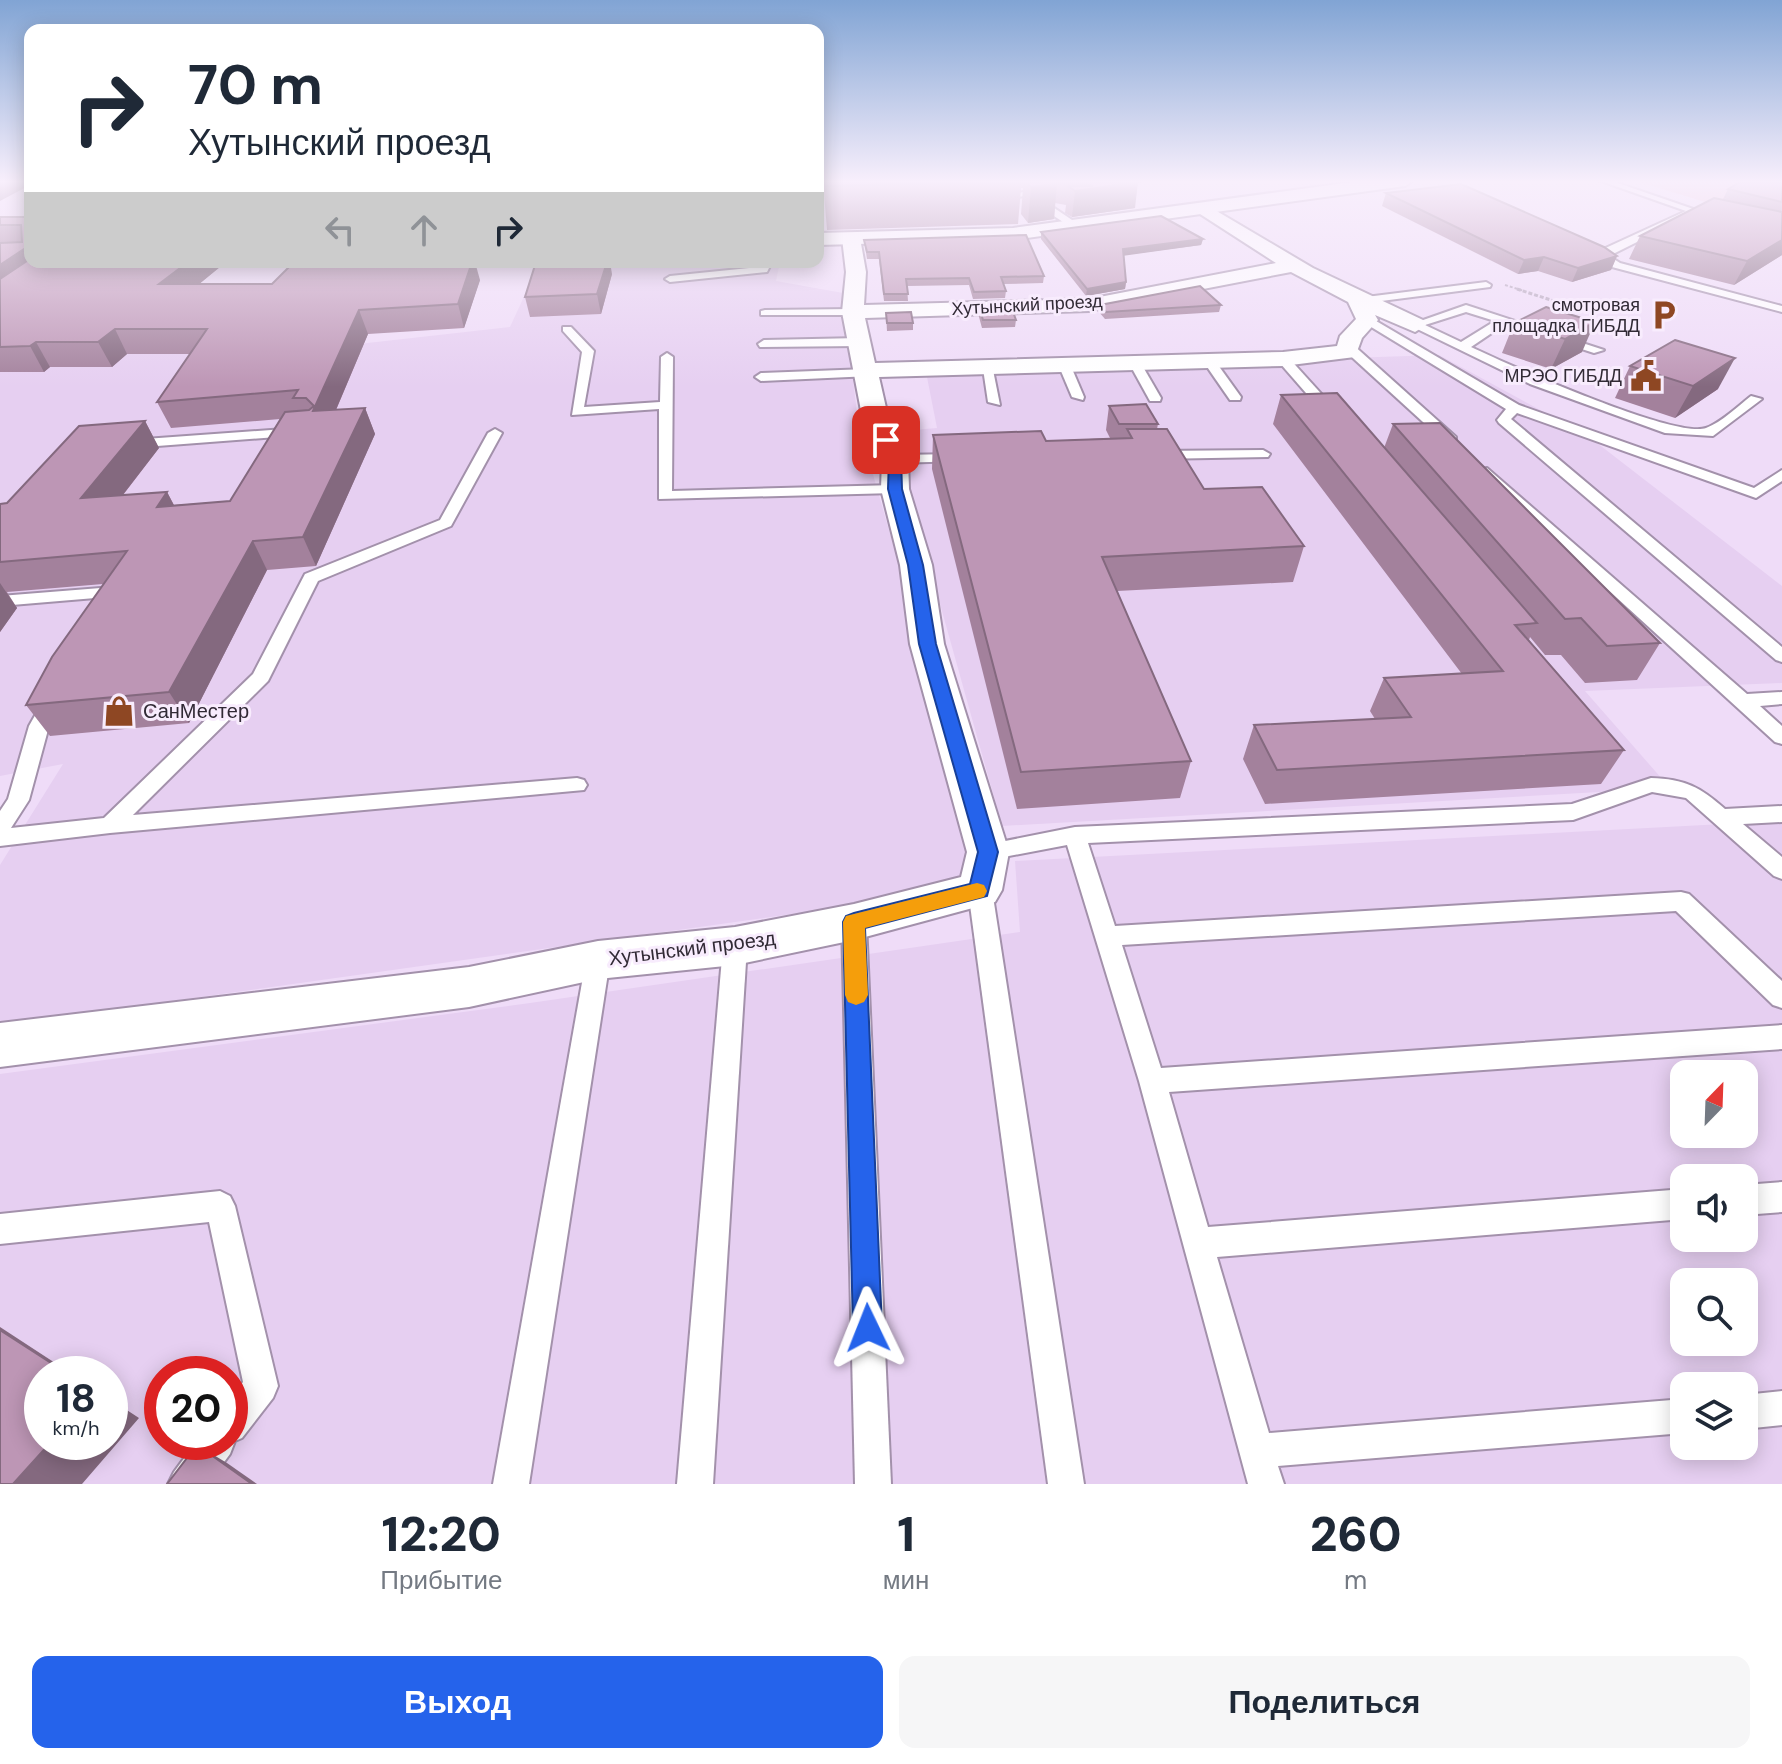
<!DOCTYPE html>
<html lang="ru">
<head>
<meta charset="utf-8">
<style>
	:root { --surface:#fff; --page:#f6f6f7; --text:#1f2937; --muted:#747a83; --accent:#2563eb }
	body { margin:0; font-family:"DM Sans",sans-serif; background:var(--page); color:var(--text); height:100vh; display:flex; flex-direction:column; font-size:30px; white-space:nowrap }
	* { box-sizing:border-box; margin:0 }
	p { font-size:26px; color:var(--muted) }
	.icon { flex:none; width:44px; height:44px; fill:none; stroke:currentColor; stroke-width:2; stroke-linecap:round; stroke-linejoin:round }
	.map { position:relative; height:1484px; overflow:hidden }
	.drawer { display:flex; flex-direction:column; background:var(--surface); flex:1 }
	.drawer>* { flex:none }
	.hud { position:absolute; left:24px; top:24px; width:800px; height:244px; border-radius:16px; box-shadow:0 4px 20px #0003; background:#fff; color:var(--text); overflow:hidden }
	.needle { width:52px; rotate:23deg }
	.tools { position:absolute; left:1670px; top:1060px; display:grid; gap:16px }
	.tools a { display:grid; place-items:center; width:88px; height:88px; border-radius:16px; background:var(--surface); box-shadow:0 4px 20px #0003; font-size:40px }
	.speed { position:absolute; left:24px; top:1356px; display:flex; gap:16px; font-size:40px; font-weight:700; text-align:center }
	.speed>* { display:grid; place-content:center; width:104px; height:104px; border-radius:50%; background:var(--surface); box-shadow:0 4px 20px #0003; line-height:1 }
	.speed small { font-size:20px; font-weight:400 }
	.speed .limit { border:12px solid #d22; background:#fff; color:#111 }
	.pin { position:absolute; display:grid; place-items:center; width:68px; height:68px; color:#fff; margin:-34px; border-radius:16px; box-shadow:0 4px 12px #0006 }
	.me { position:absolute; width:88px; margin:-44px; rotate:358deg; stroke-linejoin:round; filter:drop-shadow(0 0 6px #0008) }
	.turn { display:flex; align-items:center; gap:28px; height:168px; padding:0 32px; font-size:36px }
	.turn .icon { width:104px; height:104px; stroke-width:2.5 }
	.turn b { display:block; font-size:56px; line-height:68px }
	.lanes { display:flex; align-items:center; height:76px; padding:0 32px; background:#0003; justify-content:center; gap:40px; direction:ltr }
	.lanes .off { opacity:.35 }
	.eta { display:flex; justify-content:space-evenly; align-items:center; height:136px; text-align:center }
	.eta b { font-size:48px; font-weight:800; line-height:56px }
	.primary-button { display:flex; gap:16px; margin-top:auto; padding:16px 32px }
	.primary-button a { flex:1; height:92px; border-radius:16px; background:var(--accent); color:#fff; font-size:32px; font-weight:800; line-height:92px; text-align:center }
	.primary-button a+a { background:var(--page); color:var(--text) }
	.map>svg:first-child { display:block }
</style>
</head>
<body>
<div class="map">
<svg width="1782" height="1484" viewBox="0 0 1782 1484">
	<rect width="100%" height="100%" fill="#efdcf8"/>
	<!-- built -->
	<g fill="#e6cff1" fill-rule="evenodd">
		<path d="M540 262H780L776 281 843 293 858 422 903 579 978 888 0 1025V865L63 764 0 776V301L296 351 510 327Z"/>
		<path d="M1439 355 1588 436 1782 586V683L1585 691 1670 788 1002 826 892 432 937 428 926 372Z"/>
		<path d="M1782 821V1484H0V1074L530 1003 1020 932 1015 861ZM1684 1074H1744V1134H1684ZM1684 1178H1744V1238H1684ZM1684 1282H1744V1342H1684ZM42 1374H110V1442H42ZM162 1374H230V1442H162ZM1684 1386H1744V1446H1684Z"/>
	</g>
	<!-- green -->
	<path fill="#ebbfd1" d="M1633 180H1771L1718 206Z"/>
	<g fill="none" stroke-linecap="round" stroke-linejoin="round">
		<defs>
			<g id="lane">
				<path d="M1598 180H1609L1699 211 1609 256 1620 263 1782 306V312L1612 267 1601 260 1599 251 1686 211Z"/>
				<path d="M1029 191 1078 224V228H1072L1024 196 993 201 989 198Z"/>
				<path d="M762 262H772L767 272 670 282 665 279 670 276 759 267Z"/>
				<path d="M1486 282 1491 285 1490 287 1358 304 1353 301 1358 298Z"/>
				<path d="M1466 305 1604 350 1594 353 1505 324 1471 347C1507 364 1675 439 1706 428 1722 422 1738 406 1751 396L1762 399 1713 436 1665 433 1530 384 1409 325ZM1466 312 1495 321 1461 342 1425 325Z"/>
				<path d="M765 310 853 309 859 312 853 315H761V311Z"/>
				<path d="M1363 318H1371L1519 405 1754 488 1782 470V481L1756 498 1517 413 1511 419 1782 647V662L1776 660 1499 423 1497 420 1506 409 1363 322Z"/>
				<path d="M563 327H571L594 351 584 407 660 402 661 357 667 353 673 357 672 491 895 485 902 489 895 493 659 499V409L572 415 582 352 563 331Z"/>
				<path d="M764 340 860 338 866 342 860 346 760 347 758 344Z"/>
				<path d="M1343 343H1351L1456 437V443H1446L1343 349Z"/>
				<path d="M1279 356H1287L1336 410V416H1326L1279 362Z"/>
				<path d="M1205 358H1213L1241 397 1240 400H1230L1203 361Z"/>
				<path d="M1131 360H1139L1161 398 1160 401H1150L1129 363Z"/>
				<path d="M1060 361 1070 364 1084 397 1083 400 1072 397 1058 364Z"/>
				<path d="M982 362 992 365 1000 405 988 402Z"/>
				<path d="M867 369 873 373 871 376 761 381 755 377 761 373Z"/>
				<path d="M298 428 305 432 303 435 131 448 124 444 131 440Z"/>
				<path d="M495 429 502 433 451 526 318 581 268 681 133 815 577 778 584 780 587 785 584 790 110 833 0 846V811L8 799 29 726 46 696 53 694 63 700 49 726 29 800 11 828 104 818 253 674 305 574 440 520 488 433Z"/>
				<path d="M1263 450 1270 454 1268 457 1155 459 1148 455 1155 451Z"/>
				<path d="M959 454 966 458 964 461 895 463 888 459 895 455Z"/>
				<path d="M1487 468 1747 694 1782 692V704L1760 706 1782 726V744L1775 742 1482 475V469Z"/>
				<path d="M113 587 121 592 119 596 0 606V596Z"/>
				<path d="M1651 778C1685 779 1700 787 1725 809L1782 806V822L1743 824 1782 857V879L1774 876 1686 798 1652 792 1573 820 1088 843 1115 926 1681 892 1689 894 1782 981V1008L1773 1005 1676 911 1122 945 1161 1068 1782 1025V1049L1169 1092 1208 1227 1684 1189V1219L1217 1257 1269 1433 1684 1399V1433L1278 1466 1284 1484H1248L1139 1081 1067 845 988 860 980 858 977 852 980 846 1075 827 1572 804Z"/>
				<path d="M980 881 988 884 992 890 1084 1484H1048L968 890 972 884Z"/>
				<path d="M854 912 862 915 866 922 891 1484H855L842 922 846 915Z"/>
				<path d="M735 936 744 939 747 946 713 1484H677L723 946 726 939Z"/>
				<path d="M598 950 607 953 610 960 529 1484H493L586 960 589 953Z"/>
				<path d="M1782 1182V1212L1744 1215V1185Z"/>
				<path d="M220 1191 230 1196 235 1206 278 1386 273 1398 242 1438 235 1441 230 1454 208 1484H168L174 1472 196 1442H230V1399L243 1382 209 1222 0 1244V1214Z"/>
				<path d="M1782 1391V1425L1744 1429V1395Z"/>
			</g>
			<path id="street" d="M1203 203 1313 268 1423 320 1426 325 1415 332 1375 315 1378 320 1362 338 1355 357 1283 366 879 377 889 421 908 459 909 489 932 565 944 644 1009 852 1002 890 995 902 854 940 735 965 598 979 469 1007 0 1067V1023L469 967 598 941 735 927 854 904 961 877 967 852 910 644 900 565 881 489 882 459 863 421 842 312 846 272 842 238 851 233 860 238 866 272 864 305 1089 299 1276 263 1197 212 1194 208ZM1291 272 1348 302 1356 319 1340 336 1337 346 1283 352 875 363 865 318 1089 311Z"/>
			<path id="secondary" d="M1367 180H1414L1405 186 1013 240 818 245V233L1013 228Z"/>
		</defs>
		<!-- lane casing -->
		<use href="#lane" stroke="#a391ab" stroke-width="4"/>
		<!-- street casing -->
		<use href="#street" stroke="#a391ab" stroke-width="4"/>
		<!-- secondary casing -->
		<use href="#secondary" stroke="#a391ab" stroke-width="4"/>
		<!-- path-far1 -->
		<path stroke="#b4a5bb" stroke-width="2" stroke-dasharray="3 2" stroke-linecap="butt" d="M1505 285 1524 291"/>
		<!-- path -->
		<path stroke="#b4a5bb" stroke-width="3" stroke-dasharray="4 2" stroke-linecap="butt" d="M1517 289 1560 303"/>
		<!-- lane -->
		<use href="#lane" fill="#fff" fill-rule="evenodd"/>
		<!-- street -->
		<use href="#street" fill="#fff" fill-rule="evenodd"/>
		<!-- secondary -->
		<use href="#secondary" fill="#fff" fill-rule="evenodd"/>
	</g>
	<!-- wall -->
	<g fill="#a3819c">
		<path d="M823 180H1133L1135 208 1072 217 1065 213 1066 205 1055 203 1054 219 1028 223 1021 214 1023 188H1021L1018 224 827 230Z"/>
		<path d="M1782 180V255L1734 285 1629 259 1640 236 1723 199 1728 189Z"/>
		<path d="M1386 193 1617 256 1611 270 1572 282 1538 271 1518 274 1382 206Z"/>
		<path d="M0 217H30V262H226L199 284 480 280 464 328 368 334 336 410 365 408 375 434 316 566 267 570 189 723 50 736 26 705 103 584 7 592 17 608 0 632V504L7 503 145 421 159 448 123 495 167 492 174 505 230 501 280 419 171 428 157 402 190 354H127L112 367H50L44 372H0Z"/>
		<path d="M1041 232 1203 239 1201 245 1124 255 1126 282 1125 289 1086 296 1041 239Z"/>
		<path d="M864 240 1044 276 1043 283 1003 284 1006 291 1005 298 973 299 969 285 907 286 908 301H884L879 259H867Z"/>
		<path d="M612 274 601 314 530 317 525 297Z"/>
		<path d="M1100 305H1221L1219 312 1105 319 1099 312Z"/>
		<path d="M1546 307 1582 352 1551 369 1502 353 1514 323Z"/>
		<path d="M980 310 1016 320 1015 327 982 328 979 317Z"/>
		<path d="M886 313 913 323V330L887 331Z"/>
		<path d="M1630 366 1718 389 1675 418 1615 398Z"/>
		<path d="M1281 395 1384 448 1393 424 1660 643 1637 680 1585 683 1561 655H1545L1530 637 1529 640 1624 750 1601 784 1265 804 1243 759 1254 725 1375 719 1370 711 1384 678 1462 674 1273 424Z"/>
		<path d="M1109 406 1158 424 1157 429 1204 489 1304 546 1293 582 1117 591 1191 761 1180 798 1017 809 932 469 933 435 1046 441 1110 438 1106 430Z"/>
	</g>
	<!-- shaded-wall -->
	<g fill="#84697f">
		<path d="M0 180H30V185L0 201Z"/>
		<path d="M1138 182 1135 208 1072 217 1075 191Z"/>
		<path d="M1057 184 1054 219 1028 223 1031 187Z"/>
		<path d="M1203 239 1201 245 1122 256 1123 249Z"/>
		<path d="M1782 240V255L1734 285 1747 261Z"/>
		<path d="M30 245V262L0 296V265Z"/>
		<path d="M1617 256 1611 270 1572 282 1578 268Z"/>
		<path d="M1544 257 1538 271 1518 274 1524 260Z"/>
		<path d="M188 262H226L170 308 159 284Z"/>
		<path d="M472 262H475L480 280 464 328 458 304Z"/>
		<path d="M607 262H610L612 274 601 314 597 294Z"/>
		<path d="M1126 282 1125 289 1086 296 1087 289Z"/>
		<path d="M359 310 368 334 324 438 313 411Z"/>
		<path d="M1595 322 1582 352 1551 369 1565 339Z"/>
		<path d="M115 329 127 354 112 367 98 342Z"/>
		<path d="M36 342 50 367 44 372 30 346Z"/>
		<path d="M1735 358 1718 389 1675 418 1693 386Z"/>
		<path d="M365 408 375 434 316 566 303 537Z"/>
		<path d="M145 421 159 448 98 527 81 498Z"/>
		<path d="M167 492 182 521 157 507Z"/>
		<path d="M253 541 267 570 189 723 169 692Z"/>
		<path d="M0 583 17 608 0 632Z"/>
		<path d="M0 1327 72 1374H68L0 1330Z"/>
		<path d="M110 1399 139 1418 82 1484H13L51 1442H110Z"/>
		<path d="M197 1445 227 1463 257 1484H252Z"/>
	</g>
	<!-- building -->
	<g fill="#bd96b5" stroke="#84697f" stroke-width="2">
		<path d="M824 180H1020L1021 181 825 186Z"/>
		<path d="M1024 180H1050L1057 184 1031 187Z"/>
		<path d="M1069 180H1133L1138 182 1075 191 1068 186H1093Z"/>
		<path d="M1744 180H1782V202L1728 189Z"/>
		<path d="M1461 184 1604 247 1617 256 1578 268 1544 257 1524 260 1386 193Z"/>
		<path d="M1714 198 1782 212V240L1747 261 1640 236Z"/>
		<path d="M1161 216 1203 239 1123 249 1126 282 1087 289 1041 232Z"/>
		<path d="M0 217H30V245L0 265V243L22 242 21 225H0Z"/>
		<path d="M1026 235 1044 276 1001 277 1006 291 974 292 969 278 906 279 908 294H884L879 252H867L864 240Z"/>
		<path d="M30 259V262H188L159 284H272L294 262H472L458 304 359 310 313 411 365 408 303 537 253 541 169 692 26 705 52 657 127 551 0 562V504L7 503 79 426 145 421 81 498 167 492 157 507 230 501 285 412 309 410 314 406 306 398H293L298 390 157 402 207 329H115L98 342H36L30 346 0 347V279Z"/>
		<path d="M536 262H607L597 294 525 297Z"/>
		<path d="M1200 286 1221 305 1106 312 1100 305Z"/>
		<path d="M1546 307 1595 322 1565 339 1514 323Z"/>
		<path d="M1012 309 1016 320H983L980 310Z"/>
		<path d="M911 312 913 323H887L886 313Z"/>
		<path d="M1675 340 1735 358 1693 386 1630 366Z"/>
		<path d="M1337 393 1537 623 1515 625 1624 750 1277 770 1254 725 1411 717 1384 678 1503 671 1281 395Z"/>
		<path d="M1146 404 1158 424H1119L1109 406Z"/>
		<path d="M1440 423 1660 643 1607 646 1581 618 1565 619 1393 424Z"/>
		<path d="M1127 429H1167L1204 489 1262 487 1304 546 1102 557 1191 761 1021 772 933 435 1041 431 1046 441 1132 438Z"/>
		<path d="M0 1330 68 1374H42V1442H51L13 1484H0Z"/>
		<path d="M197 1445 252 1484H167Z"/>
	</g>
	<!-- sky -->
	<linearGradient id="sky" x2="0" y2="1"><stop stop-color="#81a4d4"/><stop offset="0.47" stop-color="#f8effc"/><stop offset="1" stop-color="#f8effc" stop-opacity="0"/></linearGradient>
	<rect width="1782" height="387" fill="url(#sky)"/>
	<!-- route -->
	<path fill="#2563eb" stroke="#184099" stroke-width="2" d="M886 437 890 438 901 459 902 489 923 565 936 644 998 852 987 896 865 928 882 1328 878 1338 868 1342 857 1338 853 1328 843 922 846 916 854 913 970 884 978 852 919 644 908 565 888 489 889 459 880 440Z"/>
	<!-- slow -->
	<path fill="#f59e0b" d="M977 883 984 885 987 891 984 897 865 928 868 995 864 1002 856 1005 848 1002 845 995 843 922 846 916Z"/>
	<!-- icons -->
	<defs>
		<symbol id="parking-bare" viewBox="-9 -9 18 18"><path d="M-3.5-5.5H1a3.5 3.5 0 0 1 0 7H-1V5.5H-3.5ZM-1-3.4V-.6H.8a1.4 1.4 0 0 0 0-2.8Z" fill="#8e4723" stroke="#f8ecfd" stroke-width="2.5" paint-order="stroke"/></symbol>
		<symbol id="civic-bare" viewBox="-9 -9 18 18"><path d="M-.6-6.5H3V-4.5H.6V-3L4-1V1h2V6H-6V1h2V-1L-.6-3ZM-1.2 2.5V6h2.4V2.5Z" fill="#8e4723" stroke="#f8ecfd" stroke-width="2.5" paint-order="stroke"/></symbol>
		<symbol id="shop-bare" viewBox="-9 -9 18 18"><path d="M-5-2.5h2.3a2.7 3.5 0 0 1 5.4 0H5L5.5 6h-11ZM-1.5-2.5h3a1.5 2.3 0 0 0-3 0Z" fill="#8e4723" stroke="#f8ecfd" stroke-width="2.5" paint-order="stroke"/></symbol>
	</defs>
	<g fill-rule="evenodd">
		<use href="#parking-bare" x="1642" y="293" width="44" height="44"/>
		<use href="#civic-bare" x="1624" y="354" width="44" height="44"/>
		<use href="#shop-bare" x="97" y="689" width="44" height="44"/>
	</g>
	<g text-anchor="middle" stroke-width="6" stroke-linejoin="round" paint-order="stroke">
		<!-- far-street labels -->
		<g font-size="18" fill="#312a35" stroke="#f8ecfd">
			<text transform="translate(1027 305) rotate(-3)" y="6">Хутынский проезд</text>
		</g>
		<!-- far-poi labels -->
		<g font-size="18" fill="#312a35" stroke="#f8ecfd" text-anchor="end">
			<text x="1640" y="311">смотровая<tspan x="1640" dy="21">площадка ГИБДД</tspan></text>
			<text x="1622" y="382">МРЭО ГИБДД</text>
		</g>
		<!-- poi labels -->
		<g font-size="20" fill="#312a35" stroke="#f8ecfd" text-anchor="start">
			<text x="143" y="718">СанМестер</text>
		</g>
		<!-- street labels -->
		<g font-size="20" fill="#312a35" stroke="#f8ecfd">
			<text transform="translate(692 948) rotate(-7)" y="7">Хутынский проезд</text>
		</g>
	</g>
</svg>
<div class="tools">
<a><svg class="needle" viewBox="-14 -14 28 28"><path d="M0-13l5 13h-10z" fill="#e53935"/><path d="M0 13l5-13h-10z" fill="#747a83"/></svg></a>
<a><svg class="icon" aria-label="sound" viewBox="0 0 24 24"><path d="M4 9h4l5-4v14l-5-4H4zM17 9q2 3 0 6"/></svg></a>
<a><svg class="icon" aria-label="search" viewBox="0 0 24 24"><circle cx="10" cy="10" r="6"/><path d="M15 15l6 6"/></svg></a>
<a><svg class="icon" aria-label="layers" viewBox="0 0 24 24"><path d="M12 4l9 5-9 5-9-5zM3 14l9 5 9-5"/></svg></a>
</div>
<div class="speed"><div>18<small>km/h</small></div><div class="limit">20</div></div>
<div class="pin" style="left:886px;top:440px;background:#d93025"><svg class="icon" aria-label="arrive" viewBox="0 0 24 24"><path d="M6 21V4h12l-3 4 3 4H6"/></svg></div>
<svg class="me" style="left:868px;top:1328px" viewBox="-20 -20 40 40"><path d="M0-17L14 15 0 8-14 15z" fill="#2563eb" stroke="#fff" stroke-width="4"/></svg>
<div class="hud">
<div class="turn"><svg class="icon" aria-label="right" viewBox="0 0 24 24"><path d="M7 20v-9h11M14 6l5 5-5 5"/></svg><div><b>70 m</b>Хутынский проезд</div></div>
<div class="lanes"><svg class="icon off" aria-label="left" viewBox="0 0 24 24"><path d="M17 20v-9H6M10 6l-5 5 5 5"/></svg><svg class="icon off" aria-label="ahead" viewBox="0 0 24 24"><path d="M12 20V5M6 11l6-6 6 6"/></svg><svg class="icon" aria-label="right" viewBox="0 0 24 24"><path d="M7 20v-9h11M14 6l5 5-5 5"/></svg></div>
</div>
</div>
<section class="drawer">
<div class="eta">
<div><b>12:20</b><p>Прибытие</p></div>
<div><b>1</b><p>мин</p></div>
<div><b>260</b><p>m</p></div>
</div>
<div class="primary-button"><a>Выход</a><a>Поделиться</a></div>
</section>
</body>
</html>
